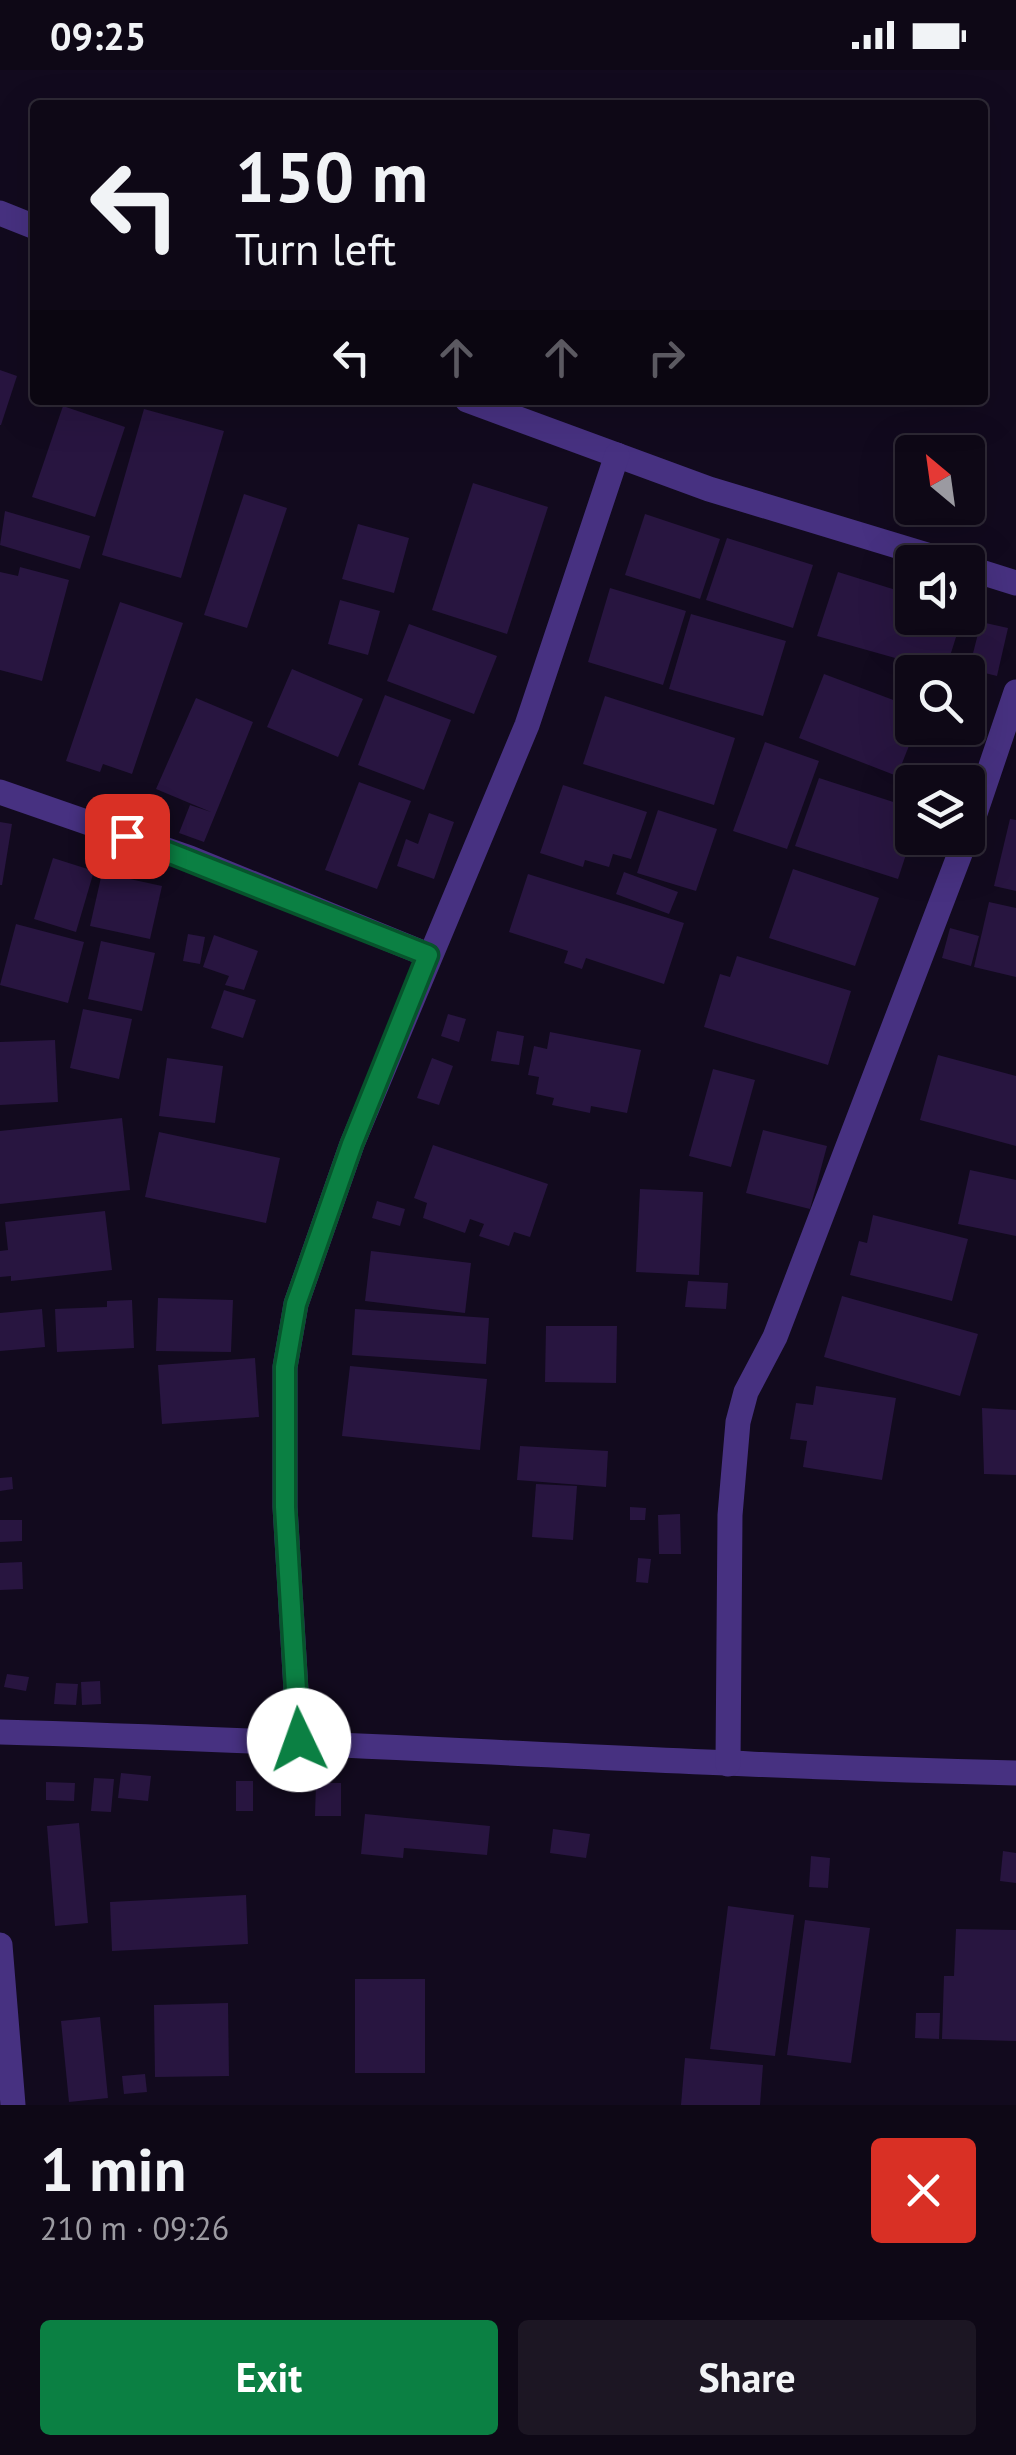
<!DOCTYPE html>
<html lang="en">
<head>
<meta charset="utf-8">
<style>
	:root { --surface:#0e0816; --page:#1c1623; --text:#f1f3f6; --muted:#9b9aa1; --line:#2e2935; --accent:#0b8043 }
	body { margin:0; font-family:"PT Sans",sans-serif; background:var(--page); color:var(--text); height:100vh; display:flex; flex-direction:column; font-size:38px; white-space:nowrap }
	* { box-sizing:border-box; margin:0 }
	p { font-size:32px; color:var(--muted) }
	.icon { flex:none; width:55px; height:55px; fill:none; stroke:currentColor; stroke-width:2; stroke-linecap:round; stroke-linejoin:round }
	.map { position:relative; height:2035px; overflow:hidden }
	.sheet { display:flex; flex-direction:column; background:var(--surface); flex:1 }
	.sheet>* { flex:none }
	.guide { position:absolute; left:30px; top:30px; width:958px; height:305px; border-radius:10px; box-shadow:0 10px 40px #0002,0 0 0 2px var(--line); background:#0e0816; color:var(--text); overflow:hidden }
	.needle { width:65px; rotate:331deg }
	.tools { position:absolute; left:895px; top:365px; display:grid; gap:20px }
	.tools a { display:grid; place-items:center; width:90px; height:90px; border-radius:10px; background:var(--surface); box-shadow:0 10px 40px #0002,0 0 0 2px var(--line); font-size:50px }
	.pin { position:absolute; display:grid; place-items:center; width:85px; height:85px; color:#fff; margin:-42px; border-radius:20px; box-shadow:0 5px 15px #0006 }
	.me { position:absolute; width:110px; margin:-55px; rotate:357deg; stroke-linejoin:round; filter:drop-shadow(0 0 8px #0008) }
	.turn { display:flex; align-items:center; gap:35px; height:210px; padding:0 40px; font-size:45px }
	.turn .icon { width:130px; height:130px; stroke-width:2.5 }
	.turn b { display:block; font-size:70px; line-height:85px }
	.lanes { display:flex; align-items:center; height:95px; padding:0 40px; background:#0003; justify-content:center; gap:50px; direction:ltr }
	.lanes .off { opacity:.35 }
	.round { display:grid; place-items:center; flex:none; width:105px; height:105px; border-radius:10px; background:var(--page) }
	.headline { display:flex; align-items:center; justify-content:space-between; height:170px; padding:0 40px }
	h1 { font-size:60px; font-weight:600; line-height:75px }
	.action { display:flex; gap:20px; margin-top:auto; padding:20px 40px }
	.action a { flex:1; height:115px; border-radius:10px; background:var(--accent); color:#fff; font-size:40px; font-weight:600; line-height:115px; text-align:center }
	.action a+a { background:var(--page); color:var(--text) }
	.status { display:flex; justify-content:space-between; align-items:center; height:70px; padding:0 50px; background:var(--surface); direction:ltr }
	.status svg { height:28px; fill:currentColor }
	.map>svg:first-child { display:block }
</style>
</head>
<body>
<div class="status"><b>09:25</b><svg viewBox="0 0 49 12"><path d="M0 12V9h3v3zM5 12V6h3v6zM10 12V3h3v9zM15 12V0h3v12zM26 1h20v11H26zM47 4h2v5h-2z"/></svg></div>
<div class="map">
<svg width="1016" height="2035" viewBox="0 0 1016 2035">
	<rect width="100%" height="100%" fill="#120a1e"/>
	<!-- building -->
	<g fill="#281540">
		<path d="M0 300 17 306 1 355H0Z"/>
		<path d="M63 336 125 357 95 447 32 427Z"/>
		<path d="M144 339 224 361 181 508 102 485Z"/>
		<path d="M473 413 548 437 507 564 432 540Z"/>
		<path d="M244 424 287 438 247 558 204 545Z"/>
		<path d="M5 441 90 466 80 499 0 475Z"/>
		<path d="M645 444 720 469 700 529 625 505Z"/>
		<path d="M358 454 409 468 394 523 342 509Z"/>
		<path d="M727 468 813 495 793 558 706 530Z"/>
		<path d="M20 497 69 510 42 611 0 600V502L18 506Z"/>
		<path d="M838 502 912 525V548H962L945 602 817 566Z"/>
		<path d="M610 518 686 541 663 615 588 592Z"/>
		<path d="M340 530 380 541 368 585 328 574Z"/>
		<path d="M120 532 183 553 132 704 103 694 100 702 66 691Z"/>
		<path d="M691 544 786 571 763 646 669 619Z"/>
		<path d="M981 552 1008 558 997 606 969 599Z"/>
		<path d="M409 554 497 586 474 644 387 611Z"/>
		<path d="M292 599 363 629 338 687 267 657Z"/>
		<path d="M824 604 912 637 916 658 897 706 799 668Z"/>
		<path d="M385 625 451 650 424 720 358 695Z"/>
		<path d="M605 626 735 668 714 735 583 694Z"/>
		<path d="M196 628 253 652 204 772 179 763 190 735 211 742 156 719Z"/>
		<path d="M765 672 819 691 787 779 733 761Z"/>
		<path d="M819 708 912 738V766L898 809 795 776Z"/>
		<path d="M359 712 411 731 377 819 325 800Z"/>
		<path d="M563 715 647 742 631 789 613 784 609 797 585 790 583 797 540 783Z"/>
		<path d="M658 740 717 759 696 821 637 803Z"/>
		<path d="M429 743 454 752 434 809 397 796 406 769 418 774Z"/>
		<path d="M1010 749 1016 750V821L994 816Z"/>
		<path d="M0 752 12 754 2 815H0Z"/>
		<path d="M53 788 94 801 76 862 34 849Z"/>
		<path d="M793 799 879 828 855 896 769 868Z"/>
		<path d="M624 802 678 822 669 844 616 824Z"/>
		<path d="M102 803 162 816 150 869 90 856Z"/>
		<path d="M528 804 684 853 664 914 586 888 582 899 564 893 568 881 509 862Z"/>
		<path d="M989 832 1016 838V907L974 897Z"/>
		<path d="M16 854 84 872 68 933 0 915Z"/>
		<path d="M950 858 979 866 971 896 942 888Z"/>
		<path d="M188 864 205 867 200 894 183 891Z"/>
		<path d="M214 865 258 881 244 920 225 915 229 906 203 897Z"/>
		<path d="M101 871 155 883 142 941 88 929Z"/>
		<path d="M737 886 851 921 828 995 704 957 720 904 730 907Z"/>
		<path d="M224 920 256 930 243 968 211 958Z"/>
		<path d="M83 939 132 949 119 1009 70 998Z"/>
		<path d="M448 944 466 949 459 972 441 966Z"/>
		<path d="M497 961 524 966 519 995 491 991Z"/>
		<path d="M550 962 641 980 627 1043 591 1036 590 1043 552 1035 554 1028 536 1024 539 1007 528 1005 534 976 547 979Z"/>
		<path d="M55 970 58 1032 0 1035V972Z"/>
		<path d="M938 985 1016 1006V1076L920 1050Z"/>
		<path d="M167 988 223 996 215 1053 159 1046Z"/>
		<path d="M432 988 453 996 439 1035 417 1028Z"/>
		<path d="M713 999 755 1010 731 1097 689 1086Z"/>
		<path d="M122 1048 130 1120 0 1134V1061Z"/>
		<path d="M763 1060 827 1076 810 1139 746 1123Z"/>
		<path d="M159 1062 280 1088 266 1153 145 1127Z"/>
		<path d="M433 1075 548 1114 530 1167 514 1162 509 1176 479 1166 484 1154 470 1149 465 1163 423 1148 427 1133 414 1128Z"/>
		<path d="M970 1100 1016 1110V1166L958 1154Z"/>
		<path d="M640 1119 703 1122 699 1205 636 1202Z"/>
		<path d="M377 1131 405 1139 400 1156 372 1148Z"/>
		<path d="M105 1141 112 1200 11 1211V1206L0 1207V1181L8 1180 5 1152Z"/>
		<path d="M873 1145 968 1169 952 1231 850 1205 859 1171 867 1173Z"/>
		<path d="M371 1181 471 1193 465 1243 365 1231Z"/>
		<path d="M688 1211 728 1213 726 1239 685 1237Z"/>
		<path d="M842 1226 978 1264 960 1326 824 1287Z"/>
		<path d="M158 1228 233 1230 231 1282 156 1281Z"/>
		<path d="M132 1230 134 1278 57 1282 55 1239 107 1237V1231Z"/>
		<path d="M42 1239 45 1277 0 1281V1243Z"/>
		<path d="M355 1239 489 1248 486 1294 352 1285Z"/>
		<path d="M546 1256H617L616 1313 545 1312Z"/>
		<path d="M255 1288 259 1347 162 1354 158 1295Z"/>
		<path d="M350 1296 487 1309 480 1380 342 1366Z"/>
		<path d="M816 1316 896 1328 882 1410 803 1397 807 1371 790 1369 796 1333 813 1335Z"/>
		<path d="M982 1338 1016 1340V1405L984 1404Z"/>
		<path d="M520 1376 608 1381 606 1417 517 1410Z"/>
		<path d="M12 1407 13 1419 0 1421V1408Z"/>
		<path d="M536 1414 577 1416 573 1470 532 1467Z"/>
		<path d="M630 1437 646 1438 645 1450H630Z"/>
		<path d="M680 1444 681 1484H659L658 1445Z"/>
		<path d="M0 1450H22V1471L0 1472Z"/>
		<path d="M638 1488 651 1489 648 1513 636 1512Z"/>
		<path d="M22 1492 23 1519 0 1520V1493Z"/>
		<path d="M7 1604 29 1607 26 1621 4 1617Z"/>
		<path d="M100 1611 101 1634 82 1635 81 1612Z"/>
		<path d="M56 1613 78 1614 76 1635 54 1634Z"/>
		<path d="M121 1703 151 1706 148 1731 118 1728Z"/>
		<path d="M94 1708 114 1709 111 1742 91 1741Z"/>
		<rect x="236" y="1711" width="17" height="30"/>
		<path d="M46 1712 75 1713 74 1731 46 1730Z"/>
		<path d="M316 1713H341V1746H315Z"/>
		<path d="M365 1744 490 1756 487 1785 404 1778 403 1788 361 1784Z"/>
		<path d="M79 1753 88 1853 55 1856 47 1756Z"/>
		<path d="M553 1759 590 1764 586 1788 550 1783Z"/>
		<path d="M1003 1781 1016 1783V1813L1000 1811Z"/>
		<path d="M811 1786 830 1788 828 1818 809 1817Z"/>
		<path d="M246 1825 248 1874 112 1881 110 1832Z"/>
		<path d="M728 1836 794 1845 775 1986 710 1979Z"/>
		<path d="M805 1850 870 1858 851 1993 787 1985Z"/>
		<path d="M956 1859 1016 1860V1971L942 1969 944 1906H954Z"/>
		<rect x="355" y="1909" width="70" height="94"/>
		<path d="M228 1933 229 2006 155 2007 154 1935Z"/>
		<path d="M916 1943H940L939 1969 915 1968Z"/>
		<path d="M100 1947 108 2028 69 2032 61 1951Z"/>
		<path d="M685 1988 763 1995 760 2035H681Z"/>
		<path d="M145 2004 147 2022 124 2024 122 2006Z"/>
	</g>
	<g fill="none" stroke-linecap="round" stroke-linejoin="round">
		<!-- minor -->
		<g stroke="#473181" stroke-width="25">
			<path d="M0 143 35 157"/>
			<path d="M467 330 709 419 950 492"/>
			<path d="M968 498 1016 513"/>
			<path d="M0 722 190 788 428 885"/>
			<path d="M968 764 1016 622"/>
			<path d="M0 1662C339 1671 677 1695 1016 1703"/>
			<path d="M299 1670 285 1437V1297L296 1234 352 1074 527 655 617 385"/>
			<path d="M728 1694 730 1445 738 1352 746 1322 775 1267 966 768"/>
		</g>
		<!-- tertiary -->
		<path stroke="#473181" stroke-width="25" d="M0 1875 13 2035"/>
	</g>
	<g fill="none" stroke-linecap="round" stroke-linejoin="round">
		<defs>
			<path id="route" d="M127 766 428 885 352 1074 296 1234 285 1297V1437L299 1670"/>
		</defs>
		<!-- route casing -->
		<use href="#route" stroke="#07532c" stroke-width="25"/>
		<!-- route -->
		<use href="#route" stroke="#0b8043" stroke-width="18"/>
	</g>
</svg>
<div class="tools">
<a><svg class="needle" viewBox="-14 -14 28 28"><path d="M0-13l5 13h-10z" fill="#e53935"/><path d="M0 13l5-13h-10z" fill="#9b9aa1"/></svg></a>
<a><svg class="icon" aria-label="sound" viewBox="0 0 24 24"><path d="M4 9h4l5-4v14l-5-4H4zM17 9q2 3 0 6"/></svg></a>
<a><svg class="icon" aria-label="search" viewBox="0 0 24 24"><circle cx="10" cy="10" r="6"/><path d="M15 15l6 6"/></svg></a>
<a><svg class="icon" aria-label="layers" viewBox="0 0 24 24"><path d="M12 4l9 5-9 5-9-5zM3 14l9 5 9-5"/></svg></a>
</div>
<div class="pin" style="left:127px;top:766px;background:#d93025"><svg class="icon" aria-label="arrive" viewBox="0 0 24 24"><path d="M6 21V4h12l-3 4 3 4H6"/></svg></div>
<svg class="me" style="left:299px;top:1670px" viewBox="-20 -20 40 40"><circle r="19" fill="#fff"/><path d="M0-13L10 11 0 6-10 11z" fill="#0b8043"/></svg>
<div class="guide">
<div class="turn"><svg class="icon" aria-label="left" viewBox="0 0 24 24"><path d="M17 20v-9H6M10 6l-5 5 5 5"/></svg><div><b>150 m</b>Turn left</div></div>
<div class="lanes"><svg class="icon" aria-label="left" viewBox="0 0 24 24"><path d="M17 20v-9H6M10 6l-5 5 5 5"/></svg><svg class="icon off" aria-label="ahead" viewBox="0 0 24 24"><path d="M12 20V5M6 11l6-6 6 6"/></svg><svg class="icon off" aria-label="ahead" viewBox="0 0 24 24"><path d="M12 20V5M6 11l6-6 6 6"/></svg><svg class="icon off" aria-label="right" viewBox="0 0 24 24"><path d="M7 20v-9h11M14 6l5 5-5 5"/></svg></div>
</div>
</div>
<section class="sheet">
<div class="headline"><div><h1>1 min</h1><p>210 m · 09:26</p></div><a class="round" style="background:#d93025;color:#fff"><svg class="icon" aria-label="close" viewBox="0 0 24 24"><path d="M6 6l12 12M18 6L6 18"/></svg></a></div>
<div class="action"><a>Exit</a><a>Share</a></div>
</section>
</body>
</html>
